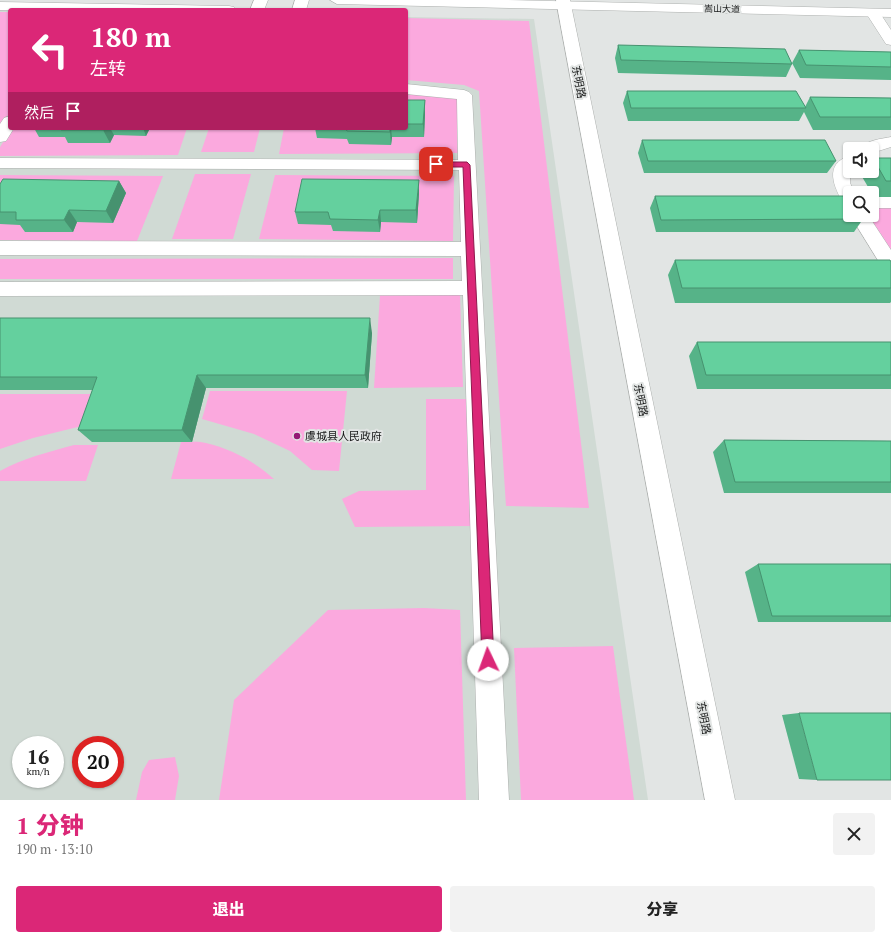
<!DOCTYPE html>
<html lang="zh">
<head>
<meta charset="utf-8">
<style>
	:root { --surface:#fff; --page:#f2f2f2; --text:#222; --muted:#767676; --accent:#db2777 }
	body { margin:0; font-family:"PT Serif","Noto Sans SC",serif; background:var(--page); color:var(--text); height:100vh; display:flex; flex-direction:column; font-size:15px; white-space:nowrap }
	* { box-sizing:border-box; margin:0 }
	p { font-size:13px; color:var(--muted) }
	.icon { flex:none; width:22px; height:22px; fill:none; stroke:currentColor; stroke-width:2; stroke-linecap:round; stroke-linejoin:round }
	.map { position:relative; height:800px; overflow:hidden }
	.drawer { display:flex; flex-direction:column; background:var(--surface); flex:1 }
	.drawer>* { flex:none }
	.banner { position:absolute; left:8px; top:8px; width:400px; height:122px; border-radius:4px; box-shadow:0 1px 3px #0004; background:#db2777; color:#fff; overflow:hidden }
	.tools { position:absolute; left:843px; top:142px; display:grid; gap:8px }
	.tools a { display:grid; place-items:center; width:36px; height:36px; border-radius:4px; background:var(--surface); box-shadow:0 1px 3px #0004; font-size:20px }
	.speed { position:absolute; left:12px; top:736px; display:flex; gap:8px; font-size:20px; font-weight:700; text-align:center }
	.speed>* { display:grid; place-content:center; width:52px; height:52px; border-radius:50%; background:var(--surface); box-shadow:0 1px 3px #0004; line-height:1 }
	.speed small { font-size:10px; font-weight:400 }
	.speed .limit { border:6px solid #d22; background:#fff; color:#111 }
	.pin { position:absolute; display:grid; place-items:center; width:34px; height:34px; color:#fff; margin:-17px; border-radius:8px; box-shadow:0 2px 6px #0006 }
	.me { position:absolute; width:44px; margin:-22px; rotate:357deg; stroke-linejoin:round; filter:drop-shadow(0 0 3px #0008) }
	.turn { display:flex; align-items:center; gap:14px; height:84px; padding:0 16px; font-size:18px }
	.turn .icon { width:52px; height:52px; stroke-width:2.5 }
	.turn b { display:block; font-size:28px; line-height:34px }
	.then { display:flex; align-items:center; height:38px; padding:0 16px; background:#0003; gap:8px; font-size:15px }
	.round { display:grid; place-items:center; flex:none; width:42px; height:42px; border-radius:4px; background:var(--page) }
	.head { display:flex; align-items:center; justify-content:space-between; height:68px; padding:0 16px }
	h1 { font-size:24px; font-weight:800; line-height:30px; color:var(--accent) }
	.action { display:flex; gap:8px; margin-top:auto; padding:8px 16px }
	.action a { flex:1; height:46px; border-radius:4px; background:var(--accent); color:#fff; font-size:16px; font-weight:800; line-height:46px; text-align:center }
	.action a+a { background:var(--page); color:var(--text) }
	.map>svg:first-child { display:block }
</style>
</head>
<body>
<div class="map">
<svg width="891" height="800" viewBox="0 0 891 800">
	<rect width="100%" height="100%" fill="#e2e5e4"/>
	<!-- built -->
	<path fill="#d0dad4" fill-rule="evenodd" d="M0 10 10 11V128H406V17L534 19 648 800H0ZM21 745H55V779H21ZM81 745H115V779H81Z"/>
	<!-- green -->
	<g fill="#fba9de">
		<path d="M0 12H10V112L0 127Z"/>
		<path d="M406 18 529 21 589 508 506 506 479 91 464 85 406 80Z"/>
		<path d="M406 94 457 96 460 153 279 154 284 128H406Z"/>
		<path d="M12 128H187L178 155 0 156V147Z"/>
		<path d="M209 128H260L254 152H201Z"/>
		<path d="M195 174H251L233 239H172Z"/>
		<path d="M0 175 163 176 137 241 0 240Z"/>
		<path d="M275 175 454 176 453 241 259 239Z"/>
		<path d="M891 207V255L868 215H872V208Z"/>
		<path d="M453 258V279H0V259Z"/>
		<path d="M380 295H460L463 387 374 388Z"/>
		<path d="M210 391H347L339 471 312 470 290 451 254 434 202 419Z"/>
		<path d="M0 394H103L94 423 33 438 0 449Z"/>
		<path d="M426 399H468L474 526 355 527 342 499 359 491 426 490Z"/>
		<path d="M181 442C189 442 199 441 206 443 232 449 255 462 274 479H171Z"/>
		<path d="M74 445H98L86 481H0V471C23 458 49 452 74 445Z"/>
		<path d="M424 608 460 610 466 800H219L234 700 328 610Z"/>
		<path d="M613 646 634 800H521L514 648Z"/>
		<path d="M175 757 179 776 175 800H136L142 772 149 760Z"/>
	</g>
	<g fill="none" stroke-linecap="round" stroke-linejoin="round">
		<defs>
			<g id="minor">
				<path d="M254 0H268L264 10H250Z"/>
				<path d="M295 0H309L306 10H292Z"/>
				<path d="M556 0H570L735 800H705Z"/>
				<path d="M873 9 878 10 891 30V45L886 44 866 13 868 10Z"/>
				<path d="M406 84 464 90 469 92 472 95 509 800H479L463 295 0 296V282L462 281 461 256 0 255V241L461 242 459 170 0 168V158L458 160 457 99 406 94Z"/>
				<path d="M10 116V128H14L6 141 0 142V124L4 118Z"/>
				<path d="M891 137V147L872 153V149H860C866 140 881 139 891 137Z"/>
				<path d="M850 156V183L855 193H850V206L844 204C834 188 823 163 850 156Z"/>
				<rect x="872" y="196" width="19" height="12"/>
				<path d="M850 215H868L891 250V272L884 270Z"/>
			</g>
			<g id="major">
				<path d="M330 0H505L891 9V17L337 4Z"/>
				<path d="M0 2 229 6 234 7 236 10H0Z"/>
			</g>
		</defs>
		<!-- minor casing -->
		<use href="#minor" stroke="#adb0ae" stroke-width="1"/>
		<!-- major casing -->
		<use href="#major" stroke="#adb0ae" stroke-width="1"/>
		<!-- minor -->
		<use href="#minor" fill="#fff" fill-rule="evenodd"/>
		<!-- major -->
		<use href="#major" fill="#fff" fill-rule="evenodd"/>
	</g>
	<!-- wall -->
	<g fill="#56b388">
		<path d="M618 45 792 64 786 77 618 73 615 58Z"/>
		<path d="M799 50 891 52V80L800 78 792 63Z"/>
		<path d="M627 91 805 107 810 97 891 98V130H813L804 112 799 121H628L623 103Z"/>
		<path d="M406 100H425V113L424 137H392L391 145 349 144 347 139 317 138 315 128H406Z"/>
		<path d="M34 128H150L146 136 114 135 110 143H68L65 137H39Z"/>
		<path d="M642 140 836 161 827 173H644L638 153Z"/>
		<path d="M873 158H891V197H874L861 175 864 171H872V160Z"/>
		<path d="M119 181 126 193 113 223 77 222 73 232H25L20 225 0 224V184Z"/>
		<path d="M419 193 417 223 381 222 380 232 333 231 331 225 298 224 295 212Z"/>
		<path d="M655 196 863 219 854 232H656L650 208Z"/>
		<path d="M675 260 891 262V302L890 303H675L668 275Z"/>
		<path d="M0 318 372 333 368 388H206L192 442H92L78 430 93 390H0Z"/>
		<path d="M697 342H891V389H697L689 356Z"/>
		<path d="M724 440 891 441V493H724L713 452Z"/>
		<path d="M758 564H891V622H758L745 572Z"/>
		<path d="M799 713 817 780 799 779 782 715Z"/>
	</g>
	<!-- shaded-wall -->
	<g fill="#46926f">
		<path d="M425 100V113L424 137 423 124Z"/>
		<path d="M105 128H110L114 135 110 143 103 130Z"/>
		<path d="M143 128H150L146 136Z"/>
		<path d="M390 128H391L392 137 391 145 390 132Z"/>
		<path d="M419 180V193L417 223 416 210Z"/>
		<path d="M119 181 126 193 113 223 106 211Z"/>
		<path d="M69 210 77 222 73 232 64 220Z"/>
		<path d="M380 210 381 222 380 232 378 220Z"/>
		<path d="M370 318 372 333 368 388 365 375Z"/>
		<path d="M197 375 206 388 192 442 182 430Z"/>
	</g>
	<!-- building -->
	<g fill="#64d09e" stroke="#46926f">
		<path d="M618 45 785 49 792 64 621 60Z"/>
		<path d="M799 50 891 52V67L806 65Z"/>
		<path d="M627 91H796L806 108H631Z"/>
		<path d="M810 97 891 98V117H820Z"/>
		<path d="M406 100H425L423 124H406Z"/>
		<path d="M61 128H105L103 130H61Z"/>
		<path d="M345 128H390V132L347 131Z"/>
		<path d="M642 140H825L836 161H648Z"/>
		<path d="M873 158H891V181H886Z"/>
		<path d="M3 179 119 181 106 211 69 210 64 220H16V212H0V184Z"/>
		<path d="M302 179 419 180 416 210H380L378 220 330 219 328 212H295Z"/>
		<path d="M655 196H850V215H861L863 219 661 220Z"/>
		<path d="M675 260H890L891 262V288H682Z"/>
		<path d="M0 318H370L365 375H197L182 430H78L97 377H0Z"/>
		<path d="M697 342H891V375H706Z"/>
		<path d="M724 440 891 441V482H735Z"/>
		<path d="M758 564H891V616H772Z"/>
		<path d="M799 713H891V780H817Z"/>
	</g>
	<!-- route -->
	<path fill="#db2777" stroke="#8e194d" d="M467 162 470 165 494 660 492 664 488 666 484 664 482 660 463 167H436L432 164 436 162Z"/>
	<!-- markers -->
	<circle fill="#941a75" stroke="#e2e5e4" stroke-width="1.5" cx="297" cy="436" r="4"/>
	<g text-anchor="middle" stroke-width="4" stroke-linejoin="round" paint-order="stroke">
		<!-- far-street labels -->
		<g font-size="9" fill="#171818" stroke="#e2e5e4">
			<text transform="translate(722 9) rotate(1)" y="3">嵩山大道</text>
		</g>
		<!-- street labels -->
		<g font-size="11" fill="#171818" stroke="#e2e5e4">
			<text transform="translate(579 82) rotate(79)" y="4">东明路</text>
			<text transform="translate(641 400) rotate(79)" y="4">东明路</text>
			<text transform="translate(704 718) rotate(79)" y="4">东明路</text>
		</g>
		<!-- poi labels -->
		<g font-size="11" fill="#171818" stroke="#e2e5e4" text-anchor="start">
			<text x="305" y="440">虞城县人民政府</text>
		</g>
	</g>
</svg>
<div class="tools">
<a><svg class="icon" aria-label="sound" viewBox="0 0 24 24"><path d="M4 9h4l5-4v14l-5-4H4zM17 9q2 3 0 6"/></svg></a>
<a><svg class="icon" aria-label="search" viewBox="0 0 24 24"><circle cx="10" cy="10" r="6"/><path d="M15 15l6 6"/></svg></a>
</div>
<div class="speed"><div>16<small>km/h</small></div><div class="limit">20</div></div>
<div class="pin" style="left:436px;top:164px;background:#d93025"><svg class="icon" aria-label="arrive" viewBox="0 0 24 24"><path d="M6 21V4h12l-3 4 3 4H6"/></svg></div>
<svg class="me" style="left:488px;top:660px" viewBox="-20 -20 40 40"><circle r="19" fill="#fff"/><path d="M0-13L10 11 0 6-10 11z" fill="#db2777"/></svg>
<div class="banner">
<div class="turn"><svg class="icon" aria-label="left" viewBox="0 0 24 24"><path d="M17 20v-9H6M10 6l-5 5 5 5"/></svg><div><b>180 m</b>左转</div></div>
<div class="then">然后<svg class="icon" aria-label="arrive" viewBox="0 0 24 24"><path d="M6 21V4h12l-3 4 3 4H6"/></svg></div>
</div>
</div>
<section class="drawer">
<div class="head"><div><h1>1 分钟</h1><p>190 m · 13:10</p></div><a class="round"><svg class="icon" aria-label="close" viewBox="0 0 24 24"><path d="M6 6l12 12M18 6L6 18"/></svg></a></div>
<div class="action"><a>退出</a><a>分享</a></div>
</section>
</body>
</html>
